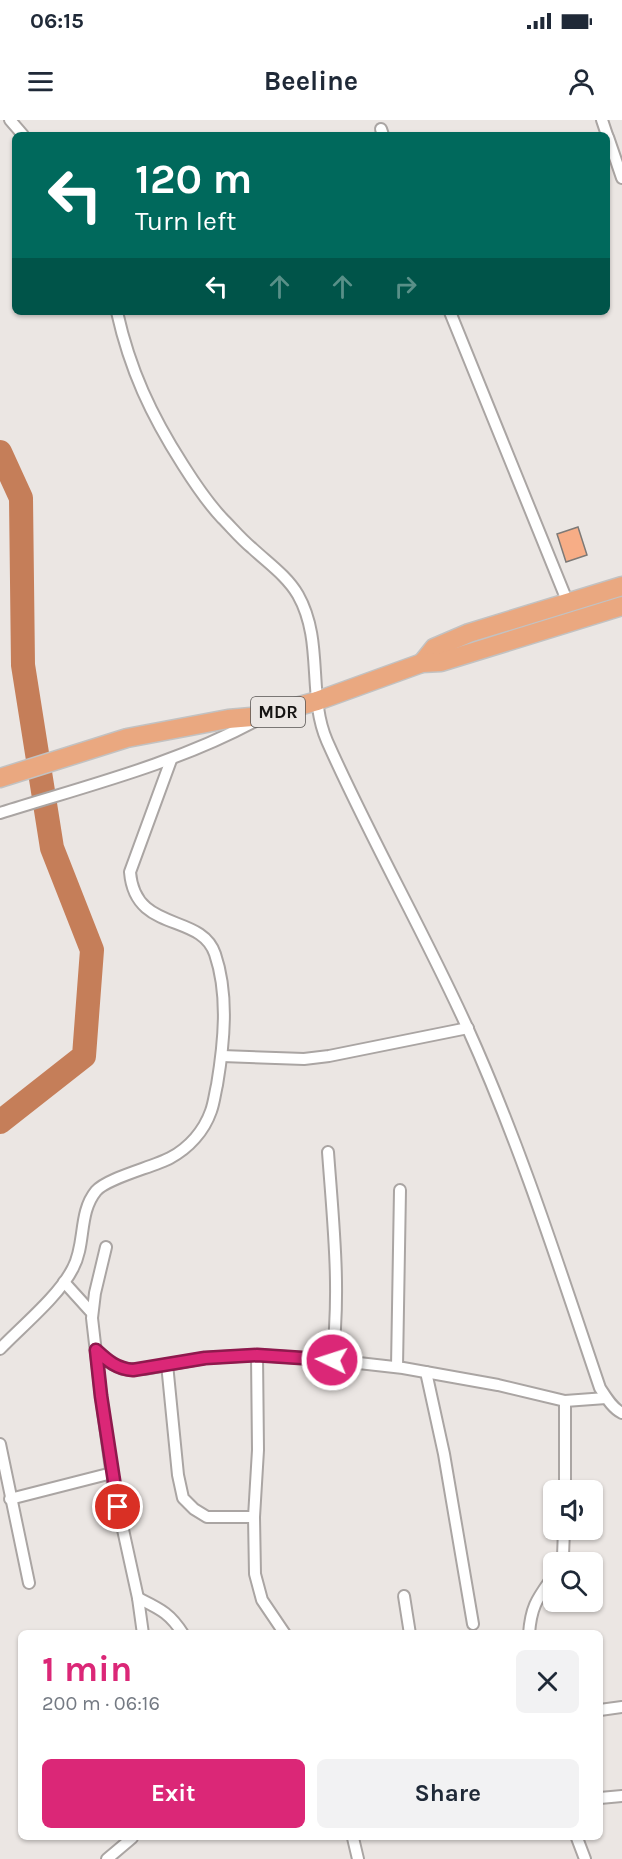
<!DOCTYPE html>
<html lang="en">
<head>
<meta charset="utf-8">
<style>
	:root { --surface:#fff; --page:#f2f2f3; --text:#1f2937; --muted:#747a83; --accent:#db2777 }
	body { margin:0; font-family:Karla,sans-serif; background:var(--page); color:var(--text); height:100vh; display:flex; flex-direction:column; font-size:22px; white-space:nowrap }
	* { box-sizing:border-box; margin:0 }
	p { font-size:20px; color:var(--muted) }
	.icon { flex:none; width:33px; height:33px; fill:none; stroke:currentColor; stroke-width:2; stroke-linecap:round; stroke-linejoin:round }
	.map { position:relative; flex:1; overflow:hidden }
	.side { position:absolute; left:18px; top:1510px; width:585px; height:210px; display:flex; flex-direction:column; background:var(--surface); border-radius:9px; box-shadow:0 2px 4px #0004 }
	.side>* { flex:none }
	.hud { position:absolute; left:12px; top:12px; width:598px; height:183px; border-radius:9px; box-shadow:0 2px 4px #0004; background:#00695c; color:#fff; overflow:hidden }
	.controls { position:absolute; left:543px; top:1360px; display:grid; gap:12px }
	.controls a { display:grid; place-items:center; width:60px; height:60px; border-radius:9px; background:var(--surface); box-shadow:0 2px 4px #0004; font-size:30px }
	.pin { position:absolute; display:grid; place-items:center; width:51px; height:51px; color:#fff; margin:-26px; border:3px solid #fff; border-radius:50%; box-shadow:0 2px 6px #0007 }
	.me { position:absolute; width:66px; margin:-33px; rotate:274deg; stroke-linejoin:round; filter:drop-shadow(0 0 4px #0008) }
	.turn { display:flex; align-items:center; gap:21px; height:126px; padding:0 24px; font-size:27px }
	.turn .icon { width:78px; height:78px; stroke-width:2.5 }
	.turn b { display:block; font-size:42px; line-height:51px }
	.lanes { display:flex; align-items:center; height:57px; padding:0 24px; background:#0003; justify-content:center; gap:30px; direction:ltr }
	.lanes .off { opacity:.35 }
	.round { display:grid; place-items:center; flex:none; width:63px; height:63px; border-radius:9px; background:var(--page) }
	.head { display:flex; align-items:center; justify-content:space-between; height:102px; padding:0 24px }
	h1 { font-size:36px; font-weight:700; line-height:45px; color:var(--accent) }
	.cta { display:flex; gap:12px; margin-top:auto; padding:12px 24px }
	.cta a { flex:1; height:69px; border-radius:9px; background:var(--accent); color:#fff; font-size:24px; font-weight:700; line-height:69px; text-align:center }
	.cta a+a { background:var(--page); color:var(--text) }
	.status { display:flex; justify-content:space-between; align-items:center; height:42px; padding:0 30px; background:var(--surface); direction:ltr }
	.status svg { height:16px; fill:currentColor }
	header { display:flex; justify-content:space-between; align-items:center; height:78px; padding:0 24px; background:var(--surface); font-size:27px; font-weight:700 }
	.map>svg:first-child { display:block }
</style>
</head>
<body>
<div class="status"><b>06:15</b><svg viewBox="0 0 49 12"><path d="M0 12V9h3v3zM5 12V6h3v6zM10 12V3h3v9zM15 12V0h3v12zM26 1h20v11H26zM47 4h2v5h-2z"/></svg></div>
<header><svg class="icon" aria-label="menu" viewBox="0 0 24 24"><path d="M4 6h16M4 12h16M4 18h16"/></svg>Beeline<svg class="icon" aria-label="person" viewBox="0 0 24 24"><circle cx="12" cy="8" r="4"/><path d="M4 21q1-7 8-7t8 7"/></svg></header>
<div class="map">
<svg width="622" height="1739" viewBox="0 0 622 1739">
	<rect width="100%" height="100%" fill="#ebe6e3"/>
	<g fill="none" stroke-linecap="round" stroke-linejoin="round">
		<!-- river -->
		<path stroke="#c57e59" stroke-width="24" d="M0 332 21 378 23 545 52 728 92 830 84 936 0 1002"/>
	</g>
	<!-- building -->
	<path fill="#f7ad86" stroke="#7d7976" stroke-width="1.5" d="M578 407 587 435 566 442 557 414Z"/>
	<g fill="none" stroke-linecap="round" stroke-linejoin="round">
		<defs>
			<g id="street">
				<path d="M10 0 23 15"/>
				<path d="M602 0 607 15"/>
				<path d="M381 9 383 15"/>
				<path d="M608 17 622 58"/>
				<path d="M117 192C130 250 151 295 183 345 195 364 207 382 222 398 232 408 241 419 252 428 268 443 287 456 298 475 324 521 307 575 327 621 370 718 423 810 467 907 520 1024 559 1147 600 1268 606 1277 612 1288 622 1293"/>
				<path d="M450 192 568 483"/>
				<path d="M0 693C86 666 175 644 255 601"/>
				<path d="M222 936 304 939 329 936 468 908"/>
				<path d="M328 1032C333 1101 341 1171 332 1240"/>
				<path d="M106 1127 95 1173 92 1198 101 1276 113 1364 138 1478 143 1514"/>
				<path d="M64 1162 92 1193"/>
				<path d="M0 1229C22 1206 59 1176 73 1148 86 1124 78 1093 96 1071 107 1058 153 1047 170 1038 189 1028 204 1011 211 991 214 983 215 973 217 965 224 923 229 875 215 834 201 792 135 814 130 752L171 640"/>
				<path d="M96 1230 112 1244 123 1249H144L205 1238 257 1235 332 1240 403 1248 498 1265 565 1281 606 1278"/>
				<path d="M257 1235 258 1330 254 1397 255 1454 262 1480 285 1514"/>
				<path d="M167 1244 178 1355 183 1378 194 1389 207 1397H254"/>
				<path d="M397 1247 400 1070"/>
				<path d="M426 1252 444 1334 473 1504"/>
				<path d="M0 1324 29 1463"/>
				<path d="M565 1371V1281"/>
				<path d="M10 1379 112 1353"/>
				<path d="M560 1443 563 1436 564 1410"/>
				<path d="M404 1476 410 1514"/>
				<path d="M138 1478C160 1489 170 1493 183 1514"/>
				<path d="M529 1514C531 1485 538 1478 554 1455"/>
				<path d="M600 1590 622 1587"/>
				<path d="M600 1678 622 1676"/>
				<path d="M353 1718 358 1739"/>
				<path d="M577 1718 585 1739"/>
				<path d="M107 1739 132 1718"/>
			</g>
			<g id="primary">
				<path d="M422 543 434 528 469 513 622 466"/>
				<path d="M0 658 127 618 228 599 263 596 317 581 422 543 441 542 622 486"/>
			</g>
		</defs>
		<!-- street casing -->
		<use href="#street" stroke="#aaa5a3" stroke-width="14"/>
		<!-- primary casing -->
		<use href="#primary" stroke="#c2c2c2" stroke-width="21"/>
		<!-- street -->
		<use href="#street" stroke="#fff" stroke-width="10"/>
		<!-- primary -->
		<use href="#primary" stroke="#eaa880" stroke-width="18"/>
	</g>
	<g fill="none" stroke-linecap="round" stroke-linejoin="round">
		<defs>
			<path id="route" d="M118 1387 101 1276 96 1230C108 1241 117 1249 133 1250L205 1238 257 1235 332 1240"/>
		</defs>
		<!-- route casing -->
		<use href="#route" stroke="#8e194d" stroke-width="15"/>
		<!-- route -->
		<use href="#route" stroke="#db2777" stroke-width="10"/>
	</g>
	<g text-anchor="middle" stroke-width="4.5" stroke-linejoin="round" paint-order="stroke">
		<!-- shield labels -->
		<rect fill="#ebe6e3" stroke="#565351" stroke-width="1.5" x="251" y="577" width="54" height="30" rx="4.5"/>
		<g font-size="18" font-weight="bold" fill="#161413">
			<text x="278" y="598">MDR</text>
		</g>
	</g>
</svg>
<div class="controls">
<a><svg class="icon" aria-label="sound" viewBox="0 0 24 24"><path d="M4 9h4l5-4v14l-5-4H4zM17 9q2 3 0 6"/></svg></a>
<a><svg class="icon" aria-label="search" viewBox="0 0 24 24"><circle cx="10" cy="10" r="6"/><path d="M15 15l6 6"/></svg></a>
</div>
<div class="pin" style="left:118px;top:1387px;background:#d93025"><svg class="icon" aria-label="arrive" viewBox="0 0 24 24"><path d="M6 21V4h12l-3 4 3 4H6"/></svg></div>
<svg class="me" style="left:332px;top:1240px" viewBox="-20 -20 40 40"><circle r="17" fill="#db2777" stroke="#fff" stroke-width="3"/><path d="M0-11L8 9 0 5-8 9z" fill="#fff"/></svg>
<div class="hud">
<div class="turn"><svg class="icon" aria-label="left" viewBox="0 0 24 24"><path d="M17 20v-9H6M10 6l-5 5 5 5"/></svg><div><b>120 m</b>Turn left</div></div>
<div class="lanes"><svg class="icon" aria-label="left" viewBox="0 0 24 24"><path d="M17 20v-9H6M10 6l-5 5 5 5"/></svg><svg class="icon off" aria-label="ahead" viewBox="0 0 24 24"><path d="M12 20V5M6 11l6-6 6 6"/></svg><svg class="icon off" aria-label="ahead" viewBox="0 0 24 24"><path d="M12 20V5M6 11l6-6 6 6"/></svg><svg class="icon off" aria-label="right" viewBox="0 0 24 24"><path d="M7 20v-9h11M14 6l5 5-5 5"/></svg></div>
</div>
<section class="side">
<div class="head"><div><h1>1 min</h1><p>200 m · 06:16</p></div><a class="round"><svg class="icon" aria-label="close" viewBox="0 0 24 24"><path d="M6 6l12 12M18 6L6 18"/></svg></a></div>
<div class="cta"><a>Exit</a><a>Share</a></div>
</section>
</div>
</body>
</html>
